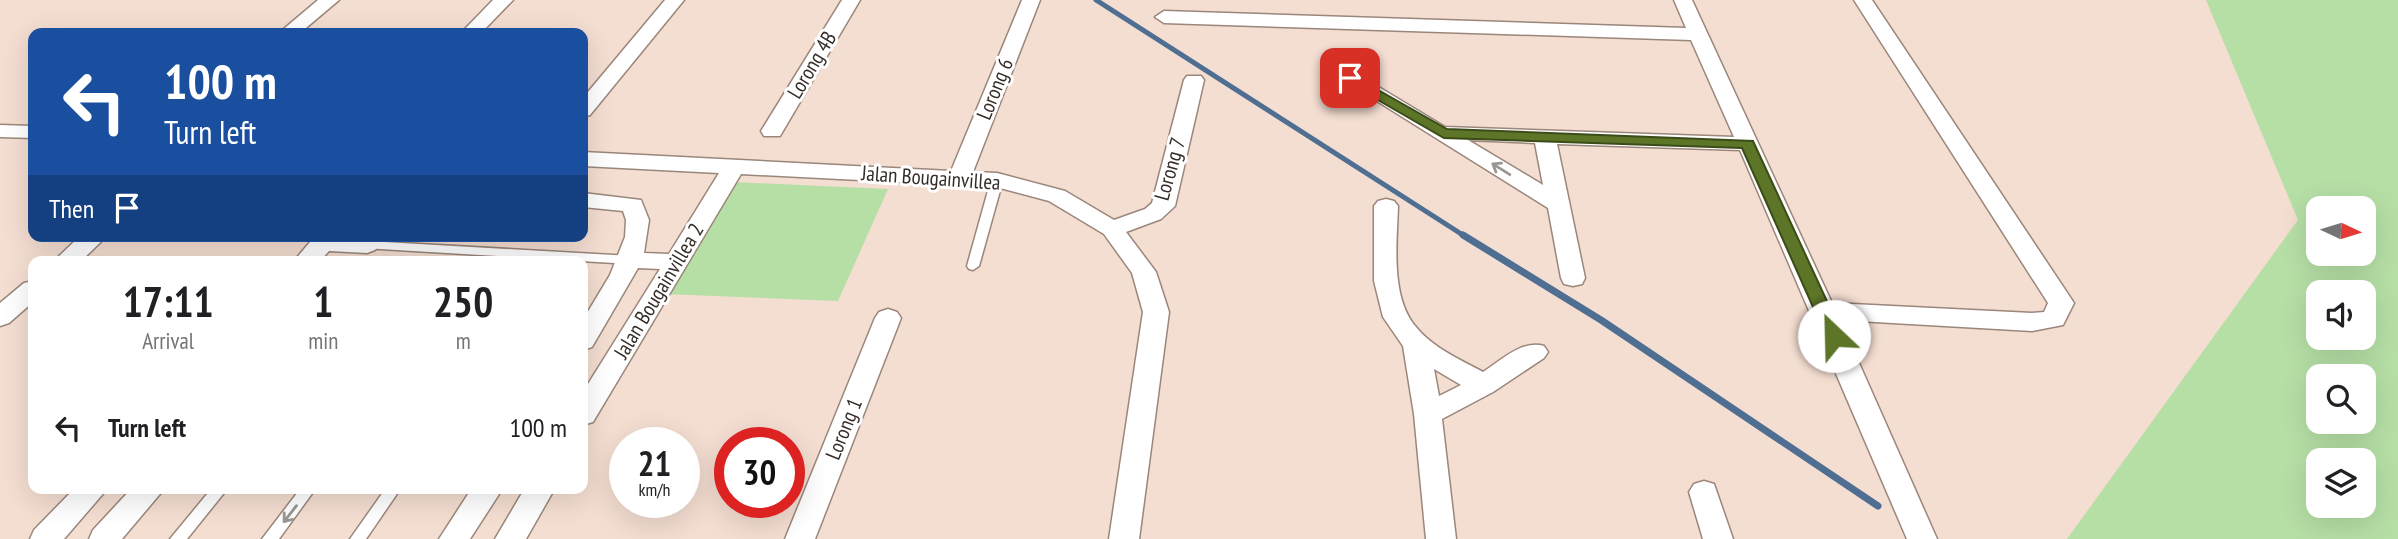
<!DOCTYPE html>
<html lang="en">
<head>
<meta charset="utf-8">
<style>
	:root { --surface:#fff; --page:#f2f2f2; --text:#202124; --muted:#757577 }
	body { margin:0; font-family:"PT Sans Narrow",sans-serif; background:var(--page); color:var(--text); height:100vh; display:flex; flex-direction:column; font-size:26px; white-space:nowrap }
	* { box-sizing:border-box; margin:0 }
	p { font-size:23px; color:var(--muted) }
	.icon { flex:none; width:38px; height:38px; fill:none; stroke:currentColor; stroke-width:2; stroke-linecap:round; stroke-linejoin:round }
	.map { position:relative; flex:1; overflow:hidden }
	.side { position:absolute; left:28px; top:256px; width:560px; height:238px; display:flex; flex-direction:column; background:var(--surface); border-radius:14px; box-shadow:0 7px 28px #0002 }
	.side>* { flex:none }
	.banner { position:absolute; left:28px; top:28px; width:560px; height:214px; border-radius:14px; box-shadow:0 7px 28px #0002; background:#1a4fa0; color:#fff; overflow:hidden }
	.needle { width:46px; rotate:94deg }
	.fabs { position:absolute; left:2306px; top:196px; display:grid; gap:14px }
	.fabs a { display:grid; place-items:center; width:70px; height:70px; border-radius:14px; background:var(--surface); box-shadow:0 7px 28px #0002; font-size:35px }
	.speed { position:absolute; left:609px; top:427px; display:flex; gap:14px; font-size:35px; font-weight:700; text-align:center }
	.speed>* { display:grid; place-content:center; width:91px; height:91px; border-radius:50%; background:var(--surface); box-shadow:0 7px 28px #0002; line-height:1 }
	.speed small { font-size:18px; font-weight:400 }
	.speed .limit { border:10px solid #d22; background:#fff; color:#111 }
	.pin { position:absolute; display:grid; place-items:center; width:60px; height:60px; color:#fff; margin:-30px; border-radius:14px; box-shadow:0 4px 10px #0006 }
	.me { position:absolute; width:77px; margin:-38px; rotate:336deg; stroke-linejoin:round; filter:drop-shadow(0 0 5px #0008) }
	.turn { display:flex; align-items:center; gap:24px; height:147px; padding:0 21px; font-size:32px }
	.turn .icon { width:91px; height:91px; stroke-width:2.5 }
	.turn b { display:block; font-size:49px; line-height:60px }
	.then { display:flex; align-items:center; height:66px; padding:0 21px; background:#0003; gap:14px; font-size:26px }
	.eta { display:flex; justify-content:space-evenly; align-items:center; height:119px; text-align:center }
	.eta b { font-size:42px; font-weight:700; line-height:49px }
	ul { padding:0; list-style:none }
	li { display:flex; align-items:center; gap:21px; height:105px; padding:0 21px }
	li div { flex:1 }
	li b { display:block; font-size:26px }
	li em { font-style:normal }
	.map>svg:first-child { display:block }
</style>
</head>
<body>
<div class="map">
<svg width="2398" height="539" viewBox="0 0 2398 539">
	<rect width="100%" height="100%" fill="#f4ddd1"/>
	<!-- green -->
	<g fill="#b6dfa6" fill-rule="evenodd">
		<path d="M2206 0H2398V539H2067L2298 220ZM2319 208H2364V254H2319ZM2319 292H2364V338H2319ZM2319 376H2364V422H2319ZM2319 460H2364V506H2319Z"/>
		<path d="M732 182 888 189 838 301 665 294Z"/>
	</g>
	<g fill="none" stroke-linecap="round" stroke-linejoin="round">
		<!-- stream-far1 -->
		<path stroke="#4e6e92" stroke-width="5" d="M1096 0 1466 237"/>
		<!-- stream -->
		<path stroke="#4e6e92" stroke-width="7" d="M1463 235 1601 320 1878 506"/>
		<defs>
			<g id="lane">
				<path d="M997 177 1003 180 979 266 973 270 969 269 967 266 991 180Z"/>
				<path d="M367 241 631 256 637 260 631 264 363 248 361 245Z"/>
				<path d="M212 488H228L187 539H170Z"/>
				<path d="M301 488H316L279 539H262Z"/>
				<path d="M386 488H401L366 539H350Z"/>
			</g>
			<g id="street">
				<path d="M318 0H339L300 33H279Z"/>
				<path d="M493 0H513L481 33H461Z"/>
				<path d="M665 0H684L590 115 583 117V98Z"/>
				<path d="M842 0H860L780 136H764L761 131Z"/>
				<path d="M1022 0H1040L973 172 997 173 1065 191 1114 220 1145 209 1152 203 1184 80 1187 76H1201L1204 80 1175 206 1161 219 1126 232 1156 272 1169 312 1139 539H1109L1143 312 1132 273 1104 234 1049 201 996 187 741 174 593 422 583 425V392L660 269 638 268 592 347 583 350V320L610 275 625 237 626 220 623 211 583 207V193L641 200 649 220 644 253 669 254 719 173 583 166V152L951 171Z"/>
				<path d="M1674 0H1692L1832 303 2032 313 2044 312 2048 303 1854 0H1872L2074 303 2063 325 2032 331 1840 320 1937 539H1907L1740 150 1557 144 1585 278 1582 284 1573 286 1564 284 1561 278 1548 208 1340 78 1343 74H1357L1445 127 1734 137 1691 40 1164 23 1155 17 1164 11 1686 28ZM1468 140 1535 143 1543 185Z"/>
				<path d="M0 125 33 126V138L0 137Z"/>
				<path d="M1386 199 1394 201 1398 206C1397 242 1390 297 1416 327 1433 348 1459 359 1483 372 1500 361 1523 339 1544 346L1548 352 1544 358 1493 392 1442 419 1456 539H1426L1414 414 1403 346 1383 317 1374 281V206L1378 201ZM1434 369 1461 385 1439 396Z"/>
				<path d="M80 236H107L81 261H54Z"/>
				<path d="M315 236 375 240 379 245 375 250 367 253 329 251 320 261H294Z"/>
				<path d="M33 281V302L9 323 0 326V303L24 283Z"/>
				<path d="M888 309 897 312 901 318 815 539H785L875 318 879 312Z"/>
				<path d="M1704 481 1714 484 1733 539H1703L1689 492 1694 484Z"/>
				<path d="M75 488H108L64 539H30L34 530Z"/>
				<path d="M132 488H165L122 539H89L93 530Z"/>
				<path d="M472 488H503L470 539H439Z"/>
				<path d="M525 488H555L526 539H495Z"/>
			</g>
		</defs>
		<!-- lane casing -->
		<use href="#lane" stroke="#9b867b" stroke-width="3"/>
		<!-- street casing -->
		<use href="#street" stroke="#9b867b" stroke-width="3"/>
		<!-- lane -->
		<use href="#lane" fill="#fff" fill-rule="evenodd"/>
		<!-- street -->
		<use href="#street" fill="#fff" fill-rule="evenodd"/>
	</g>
	<!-- one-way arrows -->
	<defs><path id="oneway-shaft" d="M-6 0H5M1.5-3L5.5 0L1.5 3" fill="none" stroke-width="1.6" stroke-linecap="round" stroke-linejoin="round" transform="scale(1.75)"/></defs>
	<g stroke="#9a9693">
		<use href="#oneway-shaft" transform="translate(1501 169) rotate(-148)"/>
		<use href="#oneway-shaft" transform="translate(290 514) rotate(128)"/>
	</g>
	<!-- route -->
	<path fill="#5c7527" stroke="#3c4c19" stroke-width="2" d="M1350 74 1447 129 1753 141 1843 336 1834 342 1826 336 1742 148 1444 138 1345 81V75Z"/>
	<g text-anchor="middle" stroke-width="6" stroke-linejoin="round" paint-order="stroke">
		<!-- street labels -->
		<g font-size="21" fill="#352c27" stroke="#fff">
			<text transform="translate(812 65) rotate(-59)" y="7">Lorong 4B</text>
			<text transform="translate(995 89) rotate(-68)" y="7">Lorong 6</text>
			<text transform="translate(1170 169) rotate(-74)" y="7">Lorong 7</text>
			<text transform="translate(931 178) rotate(4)" y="7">Jalan Bougainvillea</text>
			<text transform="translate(659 291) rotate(-59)" y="7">Jalan Bougainvillea 2</text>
			<text transform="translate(844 429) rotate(-68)" y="7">Lorong 1</text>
		</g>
	</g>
</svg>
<div class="fabs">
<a><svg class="needle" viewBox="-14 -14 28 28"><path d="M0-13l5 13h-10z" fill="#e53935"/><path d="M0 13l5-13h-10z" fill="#757577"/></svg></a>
<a><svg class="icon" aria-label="sound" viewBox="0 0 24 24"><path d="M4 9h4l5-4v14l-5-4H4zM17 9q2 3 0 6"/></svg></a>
<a><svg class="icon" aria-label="search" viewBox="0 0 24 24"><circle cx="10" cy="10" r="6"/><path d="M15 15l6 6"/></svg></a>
<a><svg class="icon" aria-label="layers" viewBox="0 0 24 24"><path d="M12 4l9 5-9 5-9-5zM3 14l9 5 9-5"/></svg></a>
</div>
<div class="speed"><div>21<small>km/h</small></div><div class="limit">30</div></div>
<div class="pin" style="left:1350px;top:78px;background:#d93025"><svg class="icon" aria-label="arrive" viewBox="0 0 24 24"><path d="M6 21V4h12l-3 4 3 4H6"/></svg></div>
<svg class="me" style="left:1834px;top:336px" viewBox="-20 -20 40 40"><circle r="19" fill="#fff"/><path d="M0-13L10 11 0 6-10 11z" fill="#5c7527"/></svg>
<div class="banner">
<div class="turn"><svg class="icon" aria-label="left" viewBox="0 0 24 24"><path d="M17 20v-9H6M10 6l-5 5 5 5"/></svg><div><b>100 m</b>Turn left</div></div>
<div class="then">Then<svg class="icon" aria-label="arrive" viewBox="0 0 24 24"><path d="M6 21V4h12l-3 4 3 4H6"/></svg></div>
</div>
<section class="side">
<div class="eta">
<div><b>17:11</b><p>Arrival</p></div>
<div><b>1</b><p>min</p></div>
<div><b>250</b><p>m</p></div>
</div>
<ul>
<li><svg class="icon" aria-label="left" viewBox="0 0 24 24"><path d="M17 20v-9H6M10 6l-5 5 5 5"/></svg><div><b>Turn left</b></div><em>100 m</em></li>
</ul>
</section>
</div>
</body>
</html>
